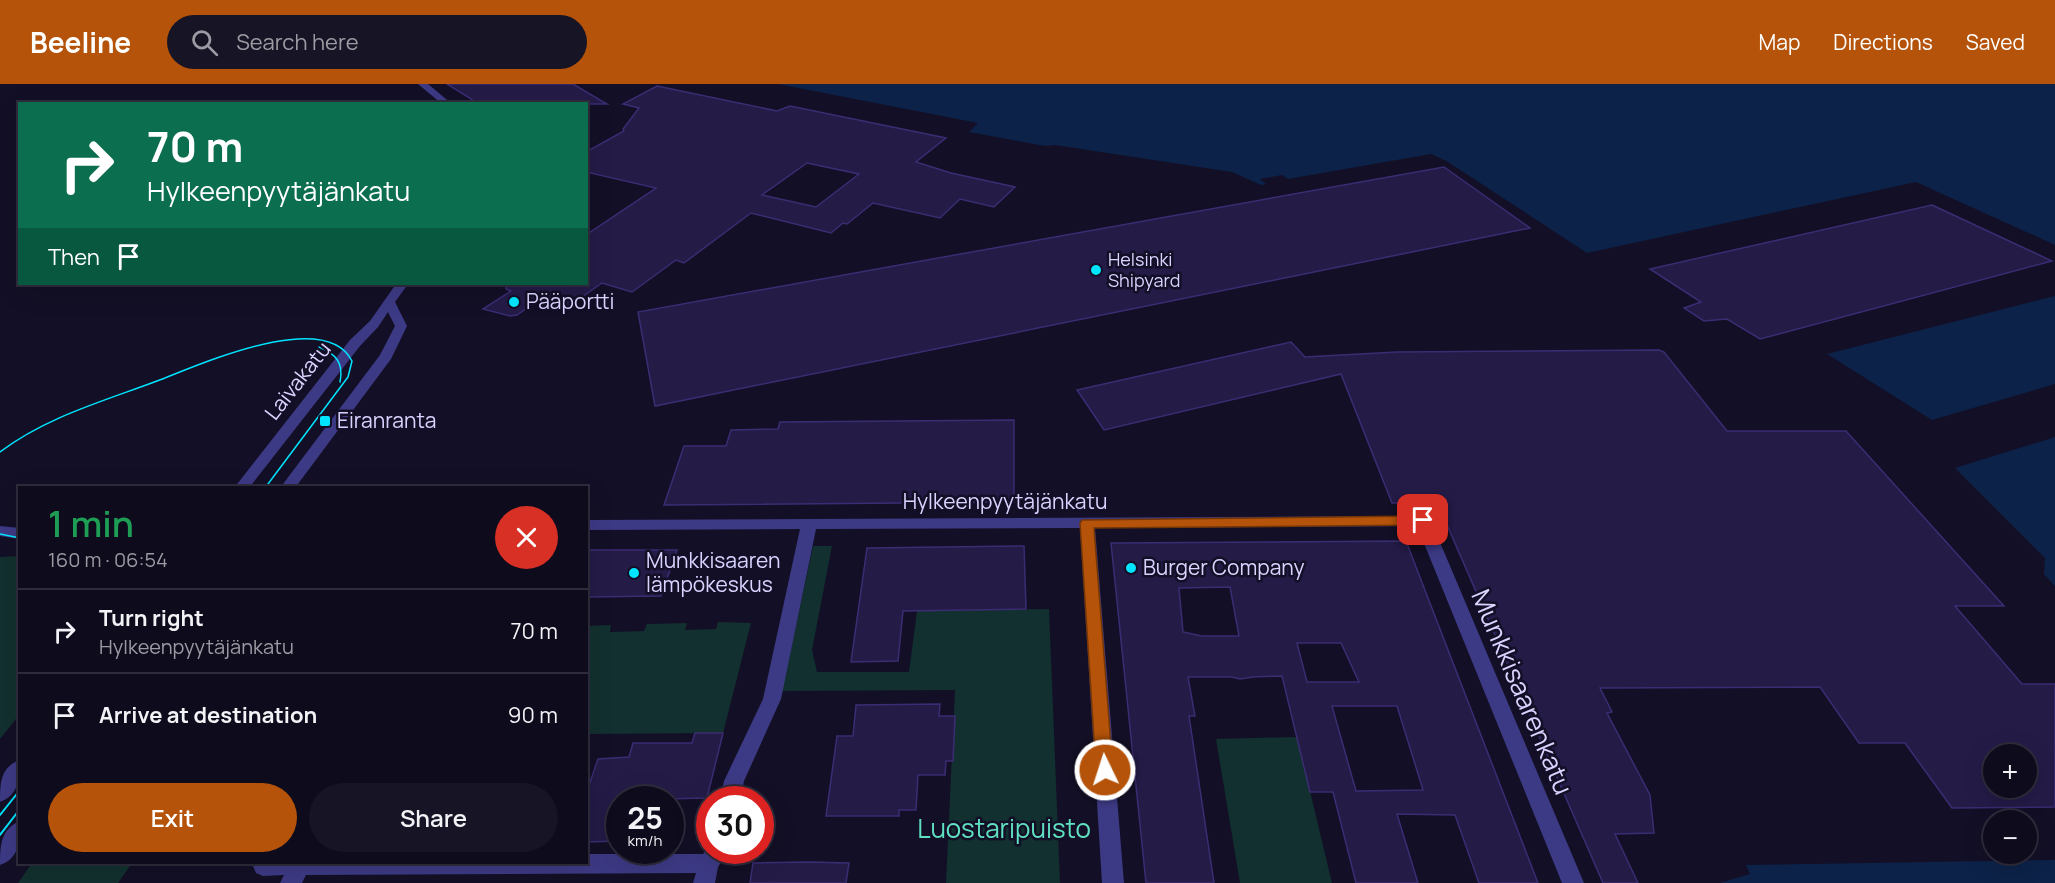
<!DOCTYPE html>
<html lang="en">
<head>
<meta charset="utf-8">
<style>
	:root { --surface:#0e0b1c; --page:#171425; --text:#f1f3f6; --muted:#9b9ba3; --line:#2e2b3b; --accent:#b45309 }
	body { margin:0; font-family:Manrope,sans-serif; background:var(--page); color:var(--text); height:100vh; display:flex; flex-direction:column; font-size:22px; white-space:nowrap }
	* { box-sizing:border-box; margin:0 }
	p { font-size:20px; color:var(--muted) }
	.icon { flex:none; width:33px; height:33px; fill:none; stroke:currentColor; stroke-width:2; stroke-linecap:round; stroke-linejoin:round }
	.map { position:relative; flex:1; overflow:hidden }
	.side { position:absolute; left:18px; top:402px; width:570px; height:378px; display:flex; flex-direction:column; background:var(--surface); border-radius:0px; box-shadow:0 6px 24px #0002,0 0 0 2px var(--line) }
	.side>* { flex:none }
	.hud { position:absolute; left:18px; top:18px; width:570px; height:183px; border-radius:0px; box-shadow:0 6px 24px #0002,0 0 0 2px var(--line); background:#0b6e4f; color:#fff; overflow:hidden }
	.buttons { position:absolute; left:1983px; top:660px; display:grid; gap:12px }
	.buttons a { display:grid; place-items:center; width:54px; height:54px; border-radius:50%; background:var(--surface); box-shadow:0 6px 24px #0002,0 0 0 2px var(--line); font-size:30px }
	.speed { position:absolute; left:606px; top:702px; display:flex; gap:12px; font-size:30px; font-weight:700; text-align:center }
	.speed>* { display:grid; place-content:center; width:78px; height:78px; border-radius:50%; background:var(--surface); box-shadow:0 6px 24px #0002,0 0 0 2px var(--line); line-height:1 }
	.speed small { font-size:15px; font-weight:400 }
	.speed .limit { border:9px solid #d22; background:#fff; color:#111 }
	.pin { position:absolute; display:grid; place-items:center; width:51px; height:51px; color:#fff; margin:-26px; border-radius:12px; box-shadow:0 3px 9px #0006 }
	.me { position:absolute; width:66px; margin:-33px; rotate:356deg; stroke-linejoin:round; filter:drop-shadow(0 0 4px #0008) }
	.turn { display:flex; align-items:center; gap:21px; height:126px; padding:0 30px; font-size:27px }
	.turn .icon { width:78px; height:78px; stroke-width:2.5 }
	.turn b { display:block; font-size:42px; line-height:51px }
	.then { display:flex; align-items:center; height:57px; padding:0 30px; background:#0003; gap:12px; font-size:22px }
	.round { display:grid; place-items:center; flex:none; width:63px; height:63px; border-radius:32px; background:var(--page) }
	.headline { display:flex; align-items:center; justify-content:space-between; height:102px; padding:0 30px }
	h1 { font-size:36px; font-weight:600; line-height:45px; color:#1e9e55 }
	.cta { display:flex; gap:12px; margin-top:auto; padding:12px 30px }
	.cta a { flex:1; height:69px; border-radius:36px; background:var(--accent); color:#fff; font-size:24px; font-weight:600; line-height:69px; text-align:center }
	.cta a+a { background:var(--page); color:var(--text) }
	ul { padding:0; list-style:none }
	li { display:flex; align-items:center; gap:18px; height:84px; padding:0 30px; border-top:2px solid var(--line) }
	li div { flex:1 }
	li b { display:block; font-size:22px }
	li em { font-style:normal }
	header { display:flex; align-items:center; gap:36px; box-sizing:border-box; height:84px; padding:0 30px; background:var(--accent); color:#fff }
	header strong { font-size:28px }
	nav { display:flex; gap:33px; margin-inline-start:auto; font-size:21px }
	.search { width:420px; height:54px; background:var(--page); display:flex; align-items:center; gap:15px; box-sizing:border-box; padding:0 21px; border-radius:33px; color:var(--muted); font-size:22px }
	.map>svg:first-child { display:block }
</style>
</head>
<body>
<header>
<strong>Beeline</strong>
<div class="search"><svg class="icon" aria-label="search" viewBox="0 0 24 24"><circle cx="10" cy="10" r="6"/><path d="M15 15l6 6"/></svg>Search here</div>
<nav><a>Map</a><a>Directions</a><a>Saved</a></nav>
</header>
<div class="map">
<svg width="2055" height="799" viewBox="0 0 2055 799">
	<rect width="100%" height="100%" fill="#130f26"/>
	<!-- green -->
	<g fill="#12302f">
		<path d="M813 462H832L812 566 817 588H909L917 527 1049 525 1060 799H946L955 606 782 607Z"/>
		<path d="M19 472V631L0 655V473Z"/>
		<path d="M718 538 751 539 723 649 587 650V542L611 541 610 548 644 547 647 540 687 539 685 546 716 545Z"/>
		<path d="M1297 653 1332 799H1240L1216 655Z"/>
		<path d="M32 779V778L132 779 118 799H18Z"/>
	</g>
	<!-- water -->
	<g fill="#0c2248">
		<path d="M778 0H2055V161L1916 98 1587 169 1448 78 1431 70 1288 95 1282 91 1260 95 1266 100 1261 101 1232 88 1055 61 1045 62 969 48 978 39Z"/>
		<path d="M2055 212V300L1932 336 1827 270Z"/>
		<path d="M2055 353V502L2044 490 2045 474 1955 384Z"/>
		<path d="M2055 776V799H1720L1750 790 1746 781Z"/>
	</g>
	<!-- building -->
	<g fill="#241b47" stroke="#3b2d73" stroke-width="1.5" fill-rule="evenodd">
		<path d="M447 0H573L607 20H479Z"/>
		<path d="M657 2 777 27 790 22 946 54 916 78 951 89 1015 103 994 123 960 115 940 134 873 119 847 140 843 139 831 149 751 129 684 179 676 176 632 208 602 199 568 223 540 215 517 231 510 232 483 225 511 207 506 205V200H586V151L656 104 586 88V68L624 47 623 45 639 24 623 20ZM807 79 859 90 816 123 762 111Z"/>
		<path d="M1444 83 1530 144 655 322 638 228Z"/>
		<path d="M1932 121 2052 177 1760 255 1727 235 1704 237 1684 224 1701 218 1650 185Z"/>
		<path d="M1291 258 1305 273 1397 268 1659 266 1664 268 1727 347H1846L2004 522H1955L2022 600H2055V723L1952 724 1905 659H1859L1820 603 1600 604 1612 628 1607 629 1650 711 1654 749 1615 750 1638 799H1603L1437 418 1392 419 1341 290 1104 346 1077 306ZM1994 670H2026V704H1994Z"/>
		<path d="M1014 336V418L664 421 684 362H726L731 346 778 345 780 338Z"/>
		<path d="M1406 457 1538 799H1479L1455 731 1397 730 1418 799H1356L1333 708H1310L1282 592 1253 593 1240 595 1232 593H1188L1195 632H1189L1214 799H1146L1111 459ZM1230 503 1239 552H1202L1183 548 1179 504ZM1297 559H1341L1359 598H1307ZM1332 622H1397L1423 706 1356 707Z"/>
		<path d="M1024 462 1026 525 903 527 898 577 851 578 867 464Z"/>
		<path d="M586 466H677L661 512 586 513Z"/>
		<path d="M940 620 939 632H955L953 677H946L945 691H918L916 726H899V732H826L837 652H853L856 621Z"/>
		<path d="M695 649H723L707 714 620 716V757L586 758V710L598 675 629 673 633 659H692Z"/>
		<path d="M809 778 849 779 846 799H750L753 779Z"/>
	</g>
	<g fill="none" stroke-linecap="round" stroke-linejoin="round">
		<!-- street -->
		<g fill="#3d3a85" fill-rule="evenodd">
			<path d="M418 0H428L452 20H442Z"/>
			<path d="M396 200H408L395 218 407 242 391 275 295 404H280L380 271 395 242 388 228 378 243 360 262 249 404H234L350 256 370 237Z"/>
			<path d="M1423 432 1429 433 1431 437 1584 799H1562L1417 442 1095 444 1124 799H1102L1080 444 816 445 781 615 744 697 740 716H720L724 697 763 615 800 445 586 446V436Z"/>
			<path d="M0 442 20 444V455L0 452Z"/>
			<path d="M20 676C20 693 19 711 0 718 0 700 0 683 20 676Z"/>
			<path d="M20 737C20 756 20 774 0 781 0 763 0 745 20 737Z"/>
			<path d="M710 761V766H728L718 783 715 799H693L696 789 306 791 302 799H280L284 791 263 792 256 789 253 782 254 778H586V770H703Z"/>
		</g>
		<!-- tram-far1 -->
		<g stroke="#00e5ff" stroke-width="1.5">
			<path d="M319 263C336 270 344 279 340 298"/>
			<path d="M0 368C46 333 104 317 157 297 197 282 325 223 352 277L348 293 265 404"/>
			<path d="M0 450 20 454"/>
		</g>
		<!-- tram -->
		<g stroke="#00e5ff" stroke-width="2">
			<path d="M0 731 20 706"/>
			<path d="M0 751 20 725"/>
		</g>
	</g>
	<!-- route -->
	<path fill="#b45309" stroke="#753606" stroke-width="1.5" d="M1423 432 1430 436 1423 441 1094 444 1113 686 1111 691 1105 693 1098 691 1096 686 1080 439 1082 436Z"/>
	<!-- markers -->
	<g fill="#00e5ff" stroke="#130f26" stroke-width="2">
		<circle cx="1096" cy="186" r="6"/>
		<circle cx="514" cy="218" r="6"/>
		<rect x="319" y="331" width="12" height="12" rx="3"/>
		<circle cx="1131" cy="484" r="6"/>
		<circle cx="634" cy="489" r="6"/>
	</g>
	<g text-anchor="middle" stroke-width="5" stroke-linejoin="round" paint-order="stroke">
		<!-- far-poi labels -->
		<g font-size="18" fill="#d9d4ff" stroke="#130f26" text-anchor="start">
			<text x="1108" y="182">Helsinki<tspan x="1108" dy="21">Shipyard</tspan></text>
		</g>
		<!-- poi labels -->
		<g font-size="21" fill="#d9d4ff" stroke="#130f26" text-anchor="start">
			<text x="526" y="225">Pääportti</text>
			<text x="337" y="344">Eiranranta</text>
			<text x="646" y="484">Munkkisaaren<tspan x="646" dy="24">lämpökeskus</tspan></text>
			<text x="1143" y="491">Burger Company</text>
		</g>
		<!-- street labels -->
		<g font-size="21" fill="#d9d4ff" stroke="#130f26">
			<text transform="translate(298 297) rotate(-52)" y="7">Laivakatu</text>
			<text x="1005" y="425">Hylkeenpyytäjänkatu</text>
		</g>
		<!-- near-street labels -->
		<g font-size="26" fill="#d9d4ff" stroke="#130f26">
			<text transform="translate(1522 608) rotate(67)" y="9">Munkkisaarenkatu</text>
		</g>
		<!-- near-park labels -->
		<g font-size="26" fill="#5fe0c0" stroke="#130f26">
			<text x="1004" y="754">Luostaripuisto</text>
		</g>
	</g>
</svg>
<div class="buttons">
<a>+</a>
<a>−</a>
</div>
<div class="speed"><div>25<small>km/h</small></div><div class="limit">30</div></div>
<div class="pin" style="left:1423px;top:436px;background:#d93025"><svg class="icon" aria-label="arrive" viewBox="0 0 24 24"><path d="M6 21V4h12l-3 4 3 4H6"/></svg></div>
<svg class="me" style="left:1105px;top:686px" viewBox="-20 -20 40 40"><circle r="17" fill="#b45309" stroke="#fff" stroke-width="3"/><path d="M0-11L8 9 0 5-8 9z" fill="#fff"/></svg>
<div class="hud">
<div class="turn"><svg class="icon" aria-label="right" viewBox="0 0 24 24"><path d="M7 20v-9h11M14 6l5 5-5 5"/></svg><div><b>70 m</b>Hylkeenpyytäjänkatu</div></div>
<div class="then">Then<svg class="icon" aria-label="arrive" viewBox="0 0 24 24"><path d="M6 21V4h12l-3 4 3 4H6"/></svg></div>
</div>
<section class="side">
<div class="headline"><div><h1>1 min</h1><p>160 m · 06:54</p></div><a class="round" style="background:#d93025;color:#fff"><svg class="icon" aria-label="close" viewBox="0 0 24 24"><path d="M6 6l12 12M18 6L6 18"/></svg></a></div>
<ul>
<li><svg class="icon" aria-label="right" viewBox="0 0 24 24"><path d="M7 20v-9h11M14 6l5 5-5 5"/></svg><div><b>Turn right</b><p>Hylkeenpyytäjänkatu</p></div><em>70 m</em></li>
<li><svg class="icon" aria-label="arrive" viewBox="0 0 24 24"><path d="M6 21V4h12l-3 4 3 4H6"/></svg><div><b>Arrive at destination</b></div><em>90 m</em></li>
</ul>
<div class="cta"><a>Exit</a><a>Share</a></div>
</section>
</div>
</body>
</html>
